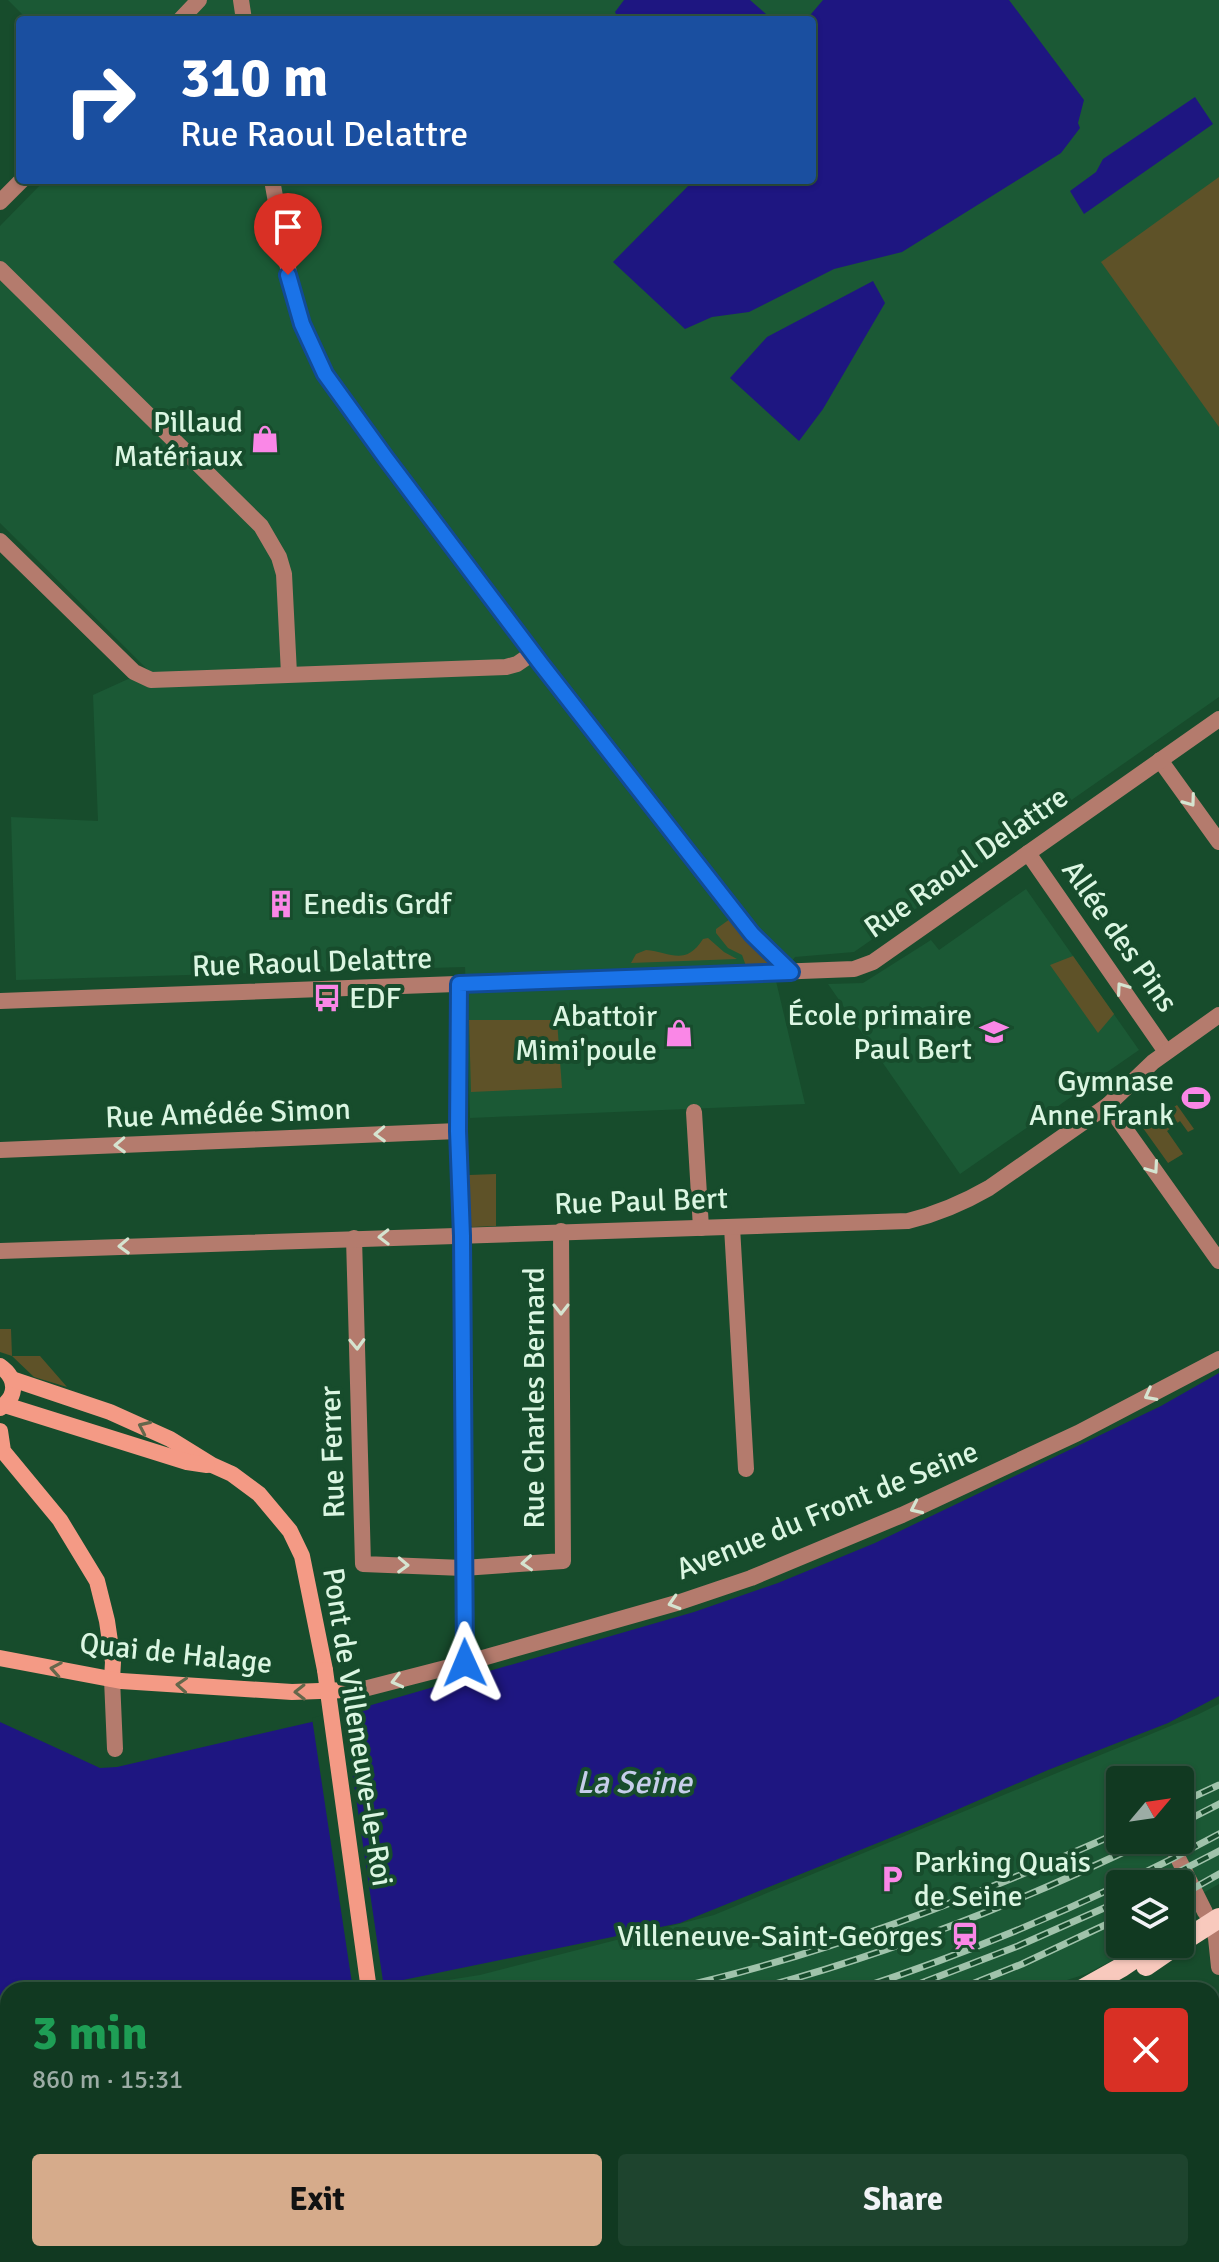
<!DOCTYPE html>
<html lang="en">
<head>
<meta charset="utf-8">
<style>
	:root { --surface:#113921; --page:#1e442e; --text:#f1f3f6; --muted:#9caca5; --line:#30533f; --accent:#d6ab8b }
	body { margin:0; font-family:Signika,sans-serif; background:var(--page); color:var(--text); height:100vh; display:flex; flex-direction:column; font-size:30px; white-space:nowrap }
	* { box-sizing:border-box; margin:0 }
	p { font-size:26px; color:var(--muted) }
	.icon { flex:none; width:44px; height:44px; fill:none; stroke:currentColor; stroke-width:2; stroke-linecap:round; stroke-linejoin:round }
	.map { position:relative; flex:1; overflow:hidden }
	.panel { position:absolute; left:0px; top:1982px; width:1220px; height:280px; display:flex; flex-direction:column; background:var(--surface); border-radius:24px 24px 0 0; box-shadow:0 2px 6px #0004,0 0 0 2px var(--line) }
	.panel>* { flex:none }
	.guide { position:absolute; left:16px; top:16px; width:800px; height:168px; border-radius:8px; box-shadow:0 2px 6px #0004,0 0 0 2px var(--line); background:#1a4fa0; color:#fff; overflow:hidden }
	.needle { width:52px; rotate:61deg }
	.fabs { position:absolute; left:1106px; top:1766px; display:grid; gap:16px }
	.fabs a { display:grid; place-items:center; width:88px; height:88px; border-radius:8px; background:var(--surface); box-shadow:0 2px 6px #0004,0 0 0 2px var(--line); font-size:40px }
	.pin { position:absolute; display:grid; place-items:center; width:68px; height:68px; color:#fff; margin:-82px -34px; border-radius:50% 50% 50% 0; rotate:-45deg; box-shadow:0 0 8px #0007 }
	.pin .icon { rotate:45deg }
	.me { position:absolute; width:88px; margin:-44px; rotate:359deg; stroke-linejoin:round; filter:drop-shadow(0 0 6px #0008) }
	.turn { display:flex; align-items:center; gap:28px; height:168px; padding:0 32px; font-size:36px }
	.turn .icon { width:104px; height:104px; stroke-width:2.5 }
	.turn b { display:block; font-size:56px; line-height:68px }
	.round { display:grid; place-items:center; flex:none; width:84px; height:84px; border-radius:8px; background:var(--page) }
	.summary { display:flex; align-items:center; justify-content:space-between; height:136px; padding:0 32px }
	h1 { font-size:48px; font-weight:800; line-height:60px; color:#1e9e55 }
	.primary-button { display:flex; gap:16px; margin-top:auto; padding:16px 32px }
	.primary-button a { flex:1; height:92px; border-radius:8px; background:var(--accent); color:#111; font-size:32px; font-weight:800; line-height:92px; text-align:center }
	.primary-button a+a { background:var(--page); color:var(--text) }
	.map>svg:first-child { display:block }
</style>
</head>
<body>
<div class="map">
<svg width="1219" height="2262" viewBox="0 0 1219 2262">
	<rect width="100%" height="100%" fill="#174c2c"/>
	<!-- built -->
	<g fill="#1b5935" fill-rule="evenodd">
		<path d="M8 0H1219V697L854 952 795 957 776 981 805 1104 470 1118 465 967 16 980 11 817 98 821 93 695 148 670 0 523V226L45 180H812V20H28Z"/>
		<path d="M1026 889 1139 1050 960 1174 828 984 863 983 931 940 939 950Z"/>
		<path d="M1219 1704V1884L1187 1902 1186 1911 1180 1915V1884H1120V1944H1137L1115 1959 1086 1974 1035 1990H385L480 1975 714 1915 1197 1715ZM1120 1780H1180V1840H1120Z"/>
	</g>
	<!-- green -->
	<g fill="#5e5228">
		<path d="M1219 177V427L1101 262Z"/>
		<path d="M730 919 773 965 746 966 742 955 728 948 716 933V929Z"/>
		<path d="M708 938 724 952 737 959 631 963 636 954 646 950C670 952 685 967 703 939Z"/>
		<path d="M1073 956 1114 1014 1098 1033 1050 965Z"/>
		<path d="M469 1020H557L562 1088 471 1092Z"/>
		<path d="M1177 1105 1194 1129 1188 1132 1180 1121 1167 1131 1183 1154 1168 1163 1143 1128Z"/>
		<path d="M496 1174V1226L472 1227 468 1222 469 1175Z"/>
		<path d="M0 1329H11L12 1356H40L67 1387 34 1377 12 1356 0 1352Z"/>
		<path d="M1214 2025 1219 2123V2181L1212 2182V2026Z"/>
	</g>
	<!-- water -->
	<g fill="#1e1681">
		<path d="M624 0H750L773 20H619L615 12Z"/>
		<path d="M823 0H1009L1084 100 1078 123 1080 128 1061 153 902 252 834 269 749 312 712 317 685 329 613 262 694 180H812V20H806Z"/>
		<path d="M1195 97 1213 124 1084 214 1070 191 1096 172 1103 159Z"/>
		<path d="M873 281 885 303 823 409 799 441 730 378 767 337Z"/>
		<path d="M1219 1373V1696L1168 1723 1048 1770 922 1825 680 1923 369 1987 340 1990H8V2054L0 2058V1722L100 1768 117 1767 316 1721 694 1612 778 1583 875 1543 1161 1406Z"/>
	</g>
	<!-- pier -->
	<path fill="#174c2c" d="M343 1709 384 1988 374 1990H353L312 1718Z"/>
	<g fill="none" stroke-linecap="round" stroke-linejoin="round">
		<!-- street -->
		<g stroke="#b47b6d" stroke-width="16">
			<path d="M241 0 244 20"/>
			<path d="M180 20 199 0"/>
			<path d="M272 180 294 301 312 349 325 374 385 457 541 664 715 888 752 934 791 972"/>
			<path d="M0 202 22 180"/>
			<path d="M0 269 261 526 279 557 284 574 289 674"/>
			<path d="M0 541 134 672 151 680 506 667 517 664 533 653"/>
			<path d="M1160 760 1219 842"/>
			<path d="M1028 853 1166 1052"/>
			<path d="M459 984 458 1131 462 1236 465 1663"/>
			<path d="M0 1001 854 969 873 962 1219 719"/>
			<path d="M1108 1105 1219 1261"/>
			<path d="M694 1112 701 1228"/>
			<path d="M0 1150 458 1131"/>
			<path d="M732 1227 746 1469"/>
			<path d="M354 1238 363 1564 463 1568 563 1561 561 1231"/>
			<path d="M0 1251 908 1221C937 1214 963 1203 989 1188L1108 1105 1153 1062 1219 1015"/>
			<path d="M112 1679 115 1749"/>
			<path d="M347 1690H360L465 1663 680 1602 751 1578 902 1515 1078 1433 1219 1359"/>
			<path d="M1169 1840 1205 1912"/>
			<path d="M1212 1922 1216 1938 1219 1967"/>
			<path d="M0 2209 8 2206"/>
			<path d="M1212 2237H1219"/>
			<path d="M230 2254 234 2262"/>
			<path d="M489 2254 490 2262"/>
			<path d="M570 2254V2262"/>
			<path d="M336 2262 357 2254"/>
			<path d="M1036 2262V2254"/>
		</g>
		<!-- secondary -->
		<g stroke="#f49a85" stroke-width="16">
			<path d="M0 1366C17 1378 18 1396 0 1408"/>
			<path d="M12 1379 110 1412 170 1439 212 1465 232 1474 259 1494 290 1531 302 1556 325 1670"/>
			<path d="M5 1405 187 1462 207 1465"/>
			<path d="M0 1431 3 1451 60 1520 97 1581 107 1621 113 1662 112 1679"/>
			<path d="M0 1658 121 1681 292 1692 347 1690"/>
			<path d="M795 2262 796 2254"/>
		</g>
		<!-- primary -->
		<g stroke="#f8c9bd" stroke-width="20">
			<path d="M1180 1943 1219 1918"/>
			<path d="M1146 1966 1178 1944"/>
			<path d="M1081 1990 1122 1967 1156 1944"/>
			<path d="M0 2178 8 2175"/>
		</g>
		<defs>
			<g id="rail">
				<path d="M1180 1803 1219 1785"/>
				<path d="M1180 1824 1219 1804"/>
				<path d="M1155 1884 1219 1851"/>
				<path d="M1180 1896 1219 1874"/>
				<path d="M667 1990C826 1955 972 1898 1120 1832"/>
				<path d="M753 1990C890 1954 1021 1902 1149 1840"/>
				<path d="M855 1990C981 1949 1103 1897 1219 1834"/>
				<path d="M903 1990 1018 1946 1120 1901"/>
				<path d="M957 1990 1022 1964 1120 1918"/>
				<path d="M0 2081 8 2080"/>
				<path d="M0 2103 8 2101"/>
				<path d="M0 2119 8 2118"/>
				<path d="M0 2141 8 2139"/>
			</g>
		</defs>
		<!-- rail casing -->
		<use href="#rail" stroke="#a0c3ab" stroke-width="7"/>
		<!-- rail -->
		<use href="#rail" stroke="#174c2c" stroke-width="4" stroke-dasharray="12" stroke-linecap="butt"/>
		<!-- secondary-bridge -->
		<path stroke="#f49a85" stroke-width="16" d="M325 1670 369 1990"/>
	</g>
	<!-- one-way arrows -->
	<defs><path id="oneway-chevron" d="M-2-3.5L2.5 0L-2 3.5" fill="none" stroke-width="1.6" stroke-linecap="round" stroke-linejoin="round" transform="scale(2)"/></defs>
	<g stroke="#d5e4d0">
		<use href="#oneway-chevron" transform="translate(1190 801) rotate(54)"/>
		<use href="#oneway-chevron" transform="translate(1122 988) rotate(-125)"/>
		<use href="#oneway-chevron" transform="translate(380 1134) rotate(178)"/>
		<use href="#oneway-chevron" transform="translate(120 1145) rotate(178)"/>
		<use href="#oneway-chevron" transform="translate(1153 1168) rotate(55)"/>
		<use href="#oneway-chevron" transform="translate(384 1237) rotate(179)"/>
		<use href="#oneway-chevron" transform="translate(124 1246) rotate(178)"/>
		<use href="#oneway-chevron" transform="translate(561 1309) rotate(90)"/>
		<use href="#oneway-chevron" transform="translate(357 1344) rotate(88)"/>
		<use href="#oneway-chevron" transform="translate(1150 1395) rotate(152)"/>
		<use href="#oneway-chevron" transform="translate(916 1508) rotate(155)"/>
		<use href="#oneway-chevron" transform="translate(527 1563) rotate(176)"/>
		<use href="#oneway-chevron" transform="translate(403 1565) rotate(2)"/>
		<use href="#oneway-chevron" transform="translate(674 1603) rotate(163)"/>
		<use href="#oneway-chevron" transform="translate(397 1681) rotate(166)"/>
	</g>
	<g stroke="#64674b">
		<use href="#oneway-chevron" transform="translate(144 1427) rotate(-155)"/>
		<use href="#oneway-chevron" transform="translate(56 1669) rotate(-170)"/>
		<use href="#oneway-chevron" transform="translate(182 1685) rotate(-176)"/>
		<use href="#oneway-chevron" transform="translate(300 1692) rotate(179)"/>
	</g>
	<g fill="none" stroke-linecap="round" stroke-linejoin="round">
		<defs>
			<path id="route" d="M288 275 302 324 325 374 385 457 541 664 752 934 791 972 459 984 458 1131 462 1236 465 1663"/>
		</defs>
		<!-- route casing -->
		<use href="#route" stroke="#114b97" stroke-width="20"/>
		<!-- route -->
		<use href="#route" stroke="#1a73e8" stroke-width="14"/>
	</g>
	<!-- icons -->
	<defs>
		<symbol id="shop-bare" viewBox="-9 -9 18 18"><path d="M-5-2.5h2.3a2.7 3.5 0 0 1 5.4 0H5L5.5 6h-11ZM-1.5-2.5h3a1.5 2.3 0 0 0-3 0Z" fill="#fa87e7" stroke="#174c2c" stroke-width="2.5" paint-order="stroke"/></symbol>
		<symbol id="building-bare" viewBox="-9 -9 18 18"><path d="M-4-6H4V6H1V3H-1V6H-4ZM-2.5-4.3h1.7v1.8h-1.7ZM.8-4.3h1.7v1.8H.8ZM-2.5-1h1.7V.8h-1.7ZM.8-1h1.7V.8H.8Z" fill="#fa87e7" stroke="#174c2c" stroke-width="2.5" paint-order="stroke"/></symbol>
		<symbol id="bus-bare" viewBox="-9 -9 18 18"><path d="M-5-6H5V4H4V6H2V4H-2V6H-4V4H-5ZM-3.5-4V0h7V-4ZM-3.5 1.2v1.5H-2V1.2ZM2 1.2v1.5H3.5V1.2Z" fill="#fa87e7" stroke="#174c2c" stroke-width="2.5" paint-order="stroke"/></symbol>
		<symbol id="school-bare" viewBox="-9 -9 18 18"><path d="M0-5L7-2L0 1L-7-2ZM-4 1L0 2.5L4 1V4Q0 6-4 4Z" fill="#fa87e7" stroke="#174c2c" stroke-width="2.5" paint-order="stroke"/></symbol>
		<symbol id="stadium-bare" viewBox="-9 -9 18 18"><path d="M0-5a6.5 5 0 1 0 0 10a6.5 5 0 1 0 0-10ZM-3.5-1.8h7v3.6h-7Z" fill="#fa87e7" stroke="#174c2c" stroke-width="2.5" paint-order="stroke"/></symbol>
		<symbol id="parking-bare" viewBox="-9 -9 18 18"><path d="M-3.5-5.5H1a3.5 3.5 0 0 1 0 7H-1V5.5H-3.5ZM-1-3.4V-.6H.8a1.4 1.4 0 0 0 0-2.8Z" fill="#fa87e7" stroke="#174c2c" stroke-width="2.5" paint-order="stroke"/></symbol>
		<symbol id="station-bare" viewBox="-9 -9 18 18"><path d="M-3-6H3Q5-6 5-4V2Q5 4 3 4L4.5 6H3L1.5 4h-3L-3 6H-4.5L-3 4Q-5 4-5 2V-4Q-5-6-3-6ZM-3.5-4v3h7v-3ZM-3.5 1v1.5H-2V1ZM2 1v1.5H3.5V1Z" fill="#fa87e7" stroke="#174c2c" stroke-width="2.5" paint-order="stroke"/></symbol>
	</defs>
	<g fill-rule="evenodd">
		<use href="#shop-bare" x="245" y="419" width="40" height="40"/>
		<use href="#building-bare" x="261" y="884" width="40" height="40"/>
		<use href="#bus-bare" x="307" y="978" width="40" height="40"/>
		<use href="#school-bare" x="974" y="1012" width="40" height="40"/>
		<use href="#shop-bare" x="659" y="1013" width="40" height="40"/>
		<use href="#stadium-bare" x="1176" y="1078" width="40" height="40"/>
		<use href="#parking-bare" x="872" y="1859" width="40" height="40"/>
		<use href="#station-bare" x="945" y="1916" width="40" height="40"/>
	</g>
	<g text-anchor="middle" stroke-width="8" stroke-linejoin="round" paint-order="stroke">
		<!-- poi labels -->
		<g font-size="30" fill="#dbf6e2" stroke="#174c2c" text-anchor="end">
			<text x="243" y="432">Pillaud<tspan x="243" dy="34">Matériaux</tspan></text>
			<text x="303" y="914" text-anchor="start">Enedis Grdf</text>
			<text x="349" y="1008" text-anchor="start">EDF</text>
			<text x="972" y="1025">École primaire<tspan x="972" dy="34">Paul Bert</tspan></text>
			<text x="657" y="1026">Abattoir<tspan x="657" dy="34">Mimi'poule</tspan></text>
			<text x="1174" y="1091">Gymnase<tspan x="1174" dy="34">Anne Frank</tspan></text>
			<text x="914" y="1872" text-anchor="start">Parking Quais<tspan x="914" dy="34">de Seine</tspan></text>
			<text x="943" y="1946">Villeneuve-Saint-Georges</text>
		</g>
		<!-- street labels -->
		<g font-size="30" fill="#dbf6e2" stroke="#174c2c">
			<text transform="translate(966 862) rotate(-35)" y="10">Rue Raoul Delattre</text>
			<text transform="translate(1120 936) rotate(55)" y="10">Allée des Pins</text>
			<text transform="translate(312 962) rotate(-2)" y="10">Rue Raoul Delattre</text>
			<text transform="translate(228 1113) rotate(-2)" y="10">Rue Amédée Simon</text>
			<text transform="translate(641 1201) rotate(-2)" y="10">Rue Paul Bert</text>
			<text transform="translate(534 1398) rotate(-90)" y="10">Rue Charles Bernard</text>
			<text transform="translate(332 1452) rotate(-92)" y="10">Rue Ferrer</text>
			<text transform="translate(827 1510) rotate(-22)" y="10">Avenue du Front de Seine</text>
			<text transform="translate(176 1653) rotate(6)" y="10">Quai de Halage</text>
			<text transform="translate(358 1727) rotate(81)" y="10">Pont de Villeneuve-le-Roi</text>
		</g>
		<!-- water labels -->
		<g font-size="32" font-style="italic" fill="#c6ceea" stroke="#174c2c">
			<text x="634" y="1793">La Seine</text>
		</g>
	</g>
</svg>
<div class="fabs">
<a><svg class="needle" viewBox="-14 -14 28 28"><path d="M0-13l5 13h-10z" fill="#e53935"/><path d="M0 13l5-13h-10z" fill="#9caca5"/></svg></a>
<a><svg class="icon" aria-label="layers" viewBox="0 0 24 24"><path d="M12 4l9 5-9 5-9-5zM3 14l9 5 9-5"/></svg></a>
</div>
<div class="pin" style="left:288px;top:275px;background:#d93025"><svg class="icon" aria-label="arrive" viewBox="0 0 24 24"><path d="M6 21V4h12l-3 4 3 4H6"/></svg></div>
<svg class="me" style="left:465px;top:1663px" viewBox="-20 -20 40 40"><path d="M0-17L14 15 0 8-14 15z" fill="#1a73e8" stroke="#fff" stroke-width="4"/></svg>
<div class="guide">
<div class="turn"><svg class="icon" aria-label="right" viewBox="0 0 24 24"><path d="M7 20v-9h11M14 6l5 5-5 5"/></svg><div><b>310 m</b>Rue Raoul Delattre</div></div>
</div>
<section class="panel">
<div class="summary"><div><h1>3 min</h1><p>860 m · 15:31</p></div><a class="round" style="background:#d93025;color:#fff"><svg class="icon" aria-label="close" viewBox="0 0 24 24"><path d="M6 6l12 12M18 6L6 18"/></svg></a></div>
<div class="primary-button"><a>Exit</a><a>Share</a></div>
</section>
</div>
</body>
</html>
